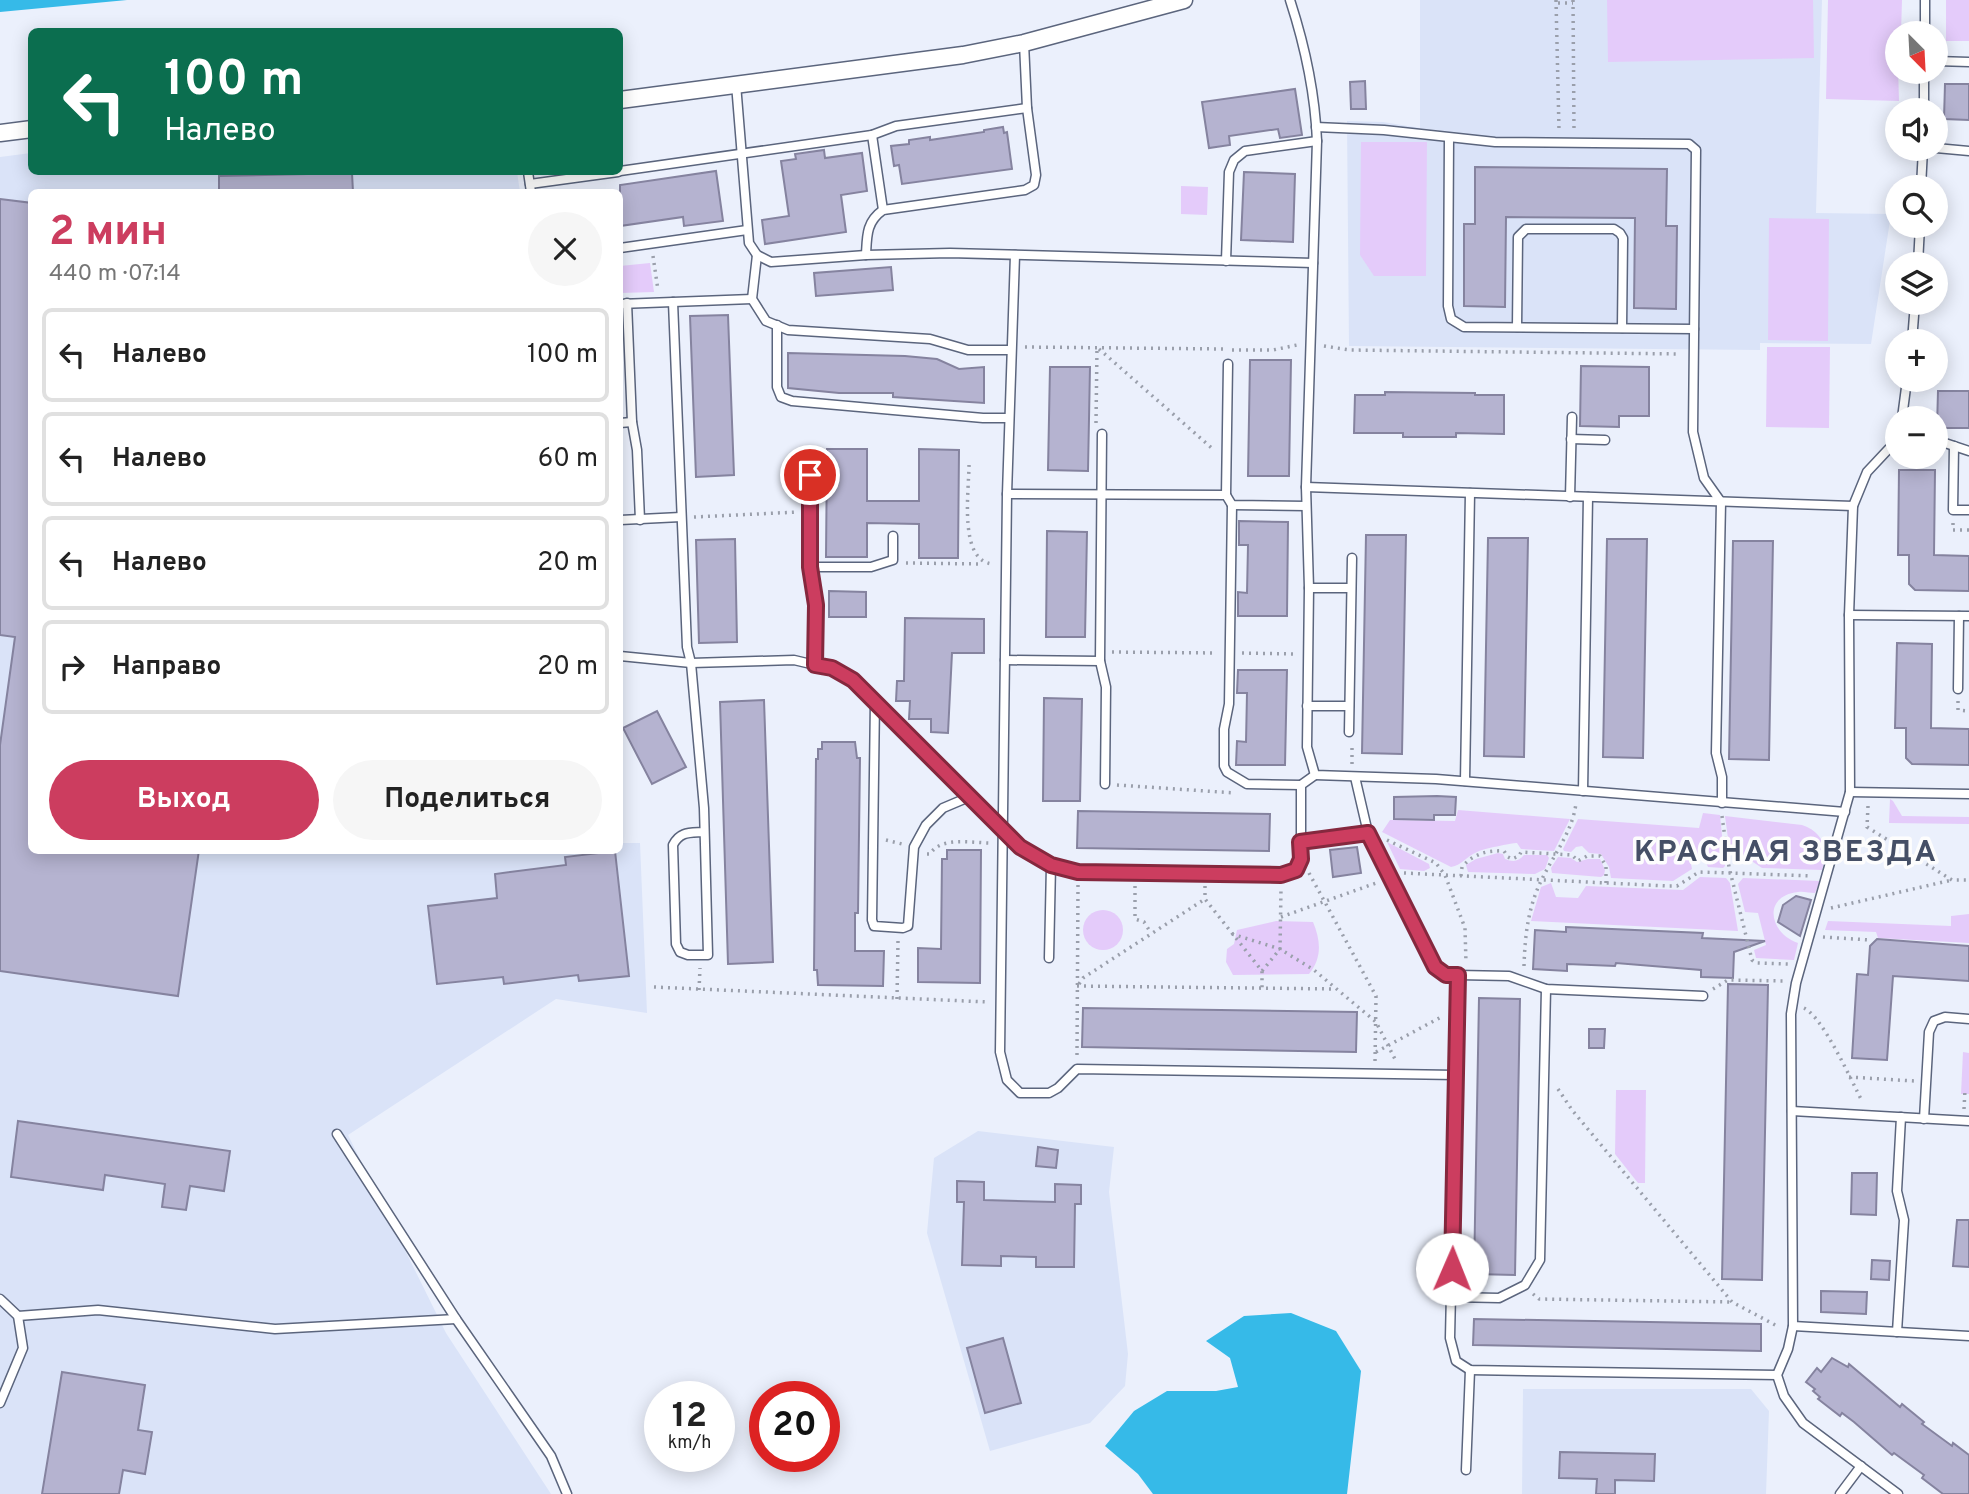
<!DOCTYPE html>
<html lang="ru">
<head>
<meta charset="utf-8">
<style>
	:root { --surface:#fff; --page:#f6f6f6; --text:#222; --muted:#767676; --line:#e0e0e0; --accent:#cc3d5f }
	body { margin:0; font-family:Overpass,sans-serif; background:var(--page); color:var(--text); height:100vh; display:flex; flex-direction:column; font-size:26px; white-space:nowrap }
	* { box-sizing:border-box; margin:0 }
	p { font-size:23px; color:var(--muted) }
	.icon { flex:none; width:38px; height:38px; fill:none; stroke:currentColor; stroke-width:2; stroke-linecap:round; stroke-linejoin:round }
	.map { position:relative; flex:1; overflow:hidden }
	.panel { position:absolute; left:28px; top:189px; width:595px; height:665px; display:flex; flex-direction:column; background:var(--surface); border-radius:10px; box-shadow:0 4px 18px #0003 }
	.panel>* { flex:none }
	.hud { position:absolute; left:28px; top:28px; width:595px; height:147px; border-radius:10px; box-shadow:0 4px 18px #0003; background:#0b6e4f; color:#fff; overflow:hidden }
	.needle { width:46px; rotate:156deg }
	.buttons { position:absolute; left:1885px; top:21px; display:grid; gap:14px }
	.buttons a { display:grid; place-items:center; width:63px; height:63px; border-radius:50%; background:var(--surface); box-shadow:0 4px 18px #0003; font-size:35px }
	.speed { position:absolute; left:644px; top:1381px; display:flex; gap:14px; font-size:35px; font-weight:700; text-align:center }
	.speed>* { display:grid; place-content:center; width:91px; height:91px; border-radius:50%; background:var(--surface); box-shadow:0 4px 18px #0003; line-height:1 }
	.speed small { font-size:18px; font-weight:400 }
	.speed .limit { border:10px solid #d22; background:#fff; color:#111 }
	.pin { position:absolute; display:grid; place-items:center; width:60px; height:60px; color:#fff; margin:-30px; border:4px solid #fff; border-radius:50%; box-shadow:0 2px 7px #0007 }
	.me { position:absolute; width:77px; margin:-38px; rotate:1deg; stroke-linejoin:round; filter:drop-shadow(0 0 5px #0008) }
	.turn { display:flex; align-items:center; gap:24px; height:147px; padding:0 21px; font-size:32px }
	.turn .icon { width:91px; height:91px; stroke-width:2.5 }
	.turn b { display:block; font-size:49px; line-height:60px }
	.round { display:grid; place-items:center; flex:none; width:74px; height:74px; border-radius:37px; background:var(--page) }
	.head { display:flex; align-items:center; justify-content:space-between; height:119px; padding:0 21px }
	h1 { font-size:42px; font-weight:700; line-height:52px; color:var(--accent) }
	.button { display:flex; gap:14px; margin-top:auto; padding:14px 21px }
	.button a { flex:1; height:80px; border-radius:42px; background:var(--accent); color:#fff; font-size:28px; font-weight:700; line-height:80px; text-align:center }
	.button a+a { background:var(--page); color:var(--text) }
	ul { padding:0; list-style:none }
	li { display:flex; align-items:center; gap:21px; height:94px; margin:0 14px 10px; padding:0 7px; border:4px solid var(--line); border-radius:10px }
	li div { flex:1 }
	li b { display:block; font-size:26px }
	li em { font-style:normal }
	.map>svg:first-child { display:block }
</style>
</head>
<body>
<div class="map">
<svg width="1969" height="1494" viewBox="0 0 1969 1494">
	<rect width="100%" height="100%" fill="#ebf0fc"/>
	<!-- built -->
	<g fill="#dae3f8">
		<path d="M1420 0H1822L1816 213 1891 214 1871 344 1760 343V350L1349 346 1347 121 1383 122 1420 128Z"/>
		<path d="M31 153 32 172H517L520 192H32V850H620V793L622 843H640L647 1013 556 999 348 1135 446 1333 551 1494H0V157Z"/>
		<path d="M978 1131 1114 1147 1109 1192 1128 1354 1125 1386 1090 1423 990 1451 927 1233 934 1158Z"/>
		<path d="M1523 1389H1751L1769 1411 1766 1494H1522Z"/>
	</g>
	<!-- green -->
	<g fill="#e4cbfa">
		<path d="M1607 0H1813L1814 58 1608 62Z"/>
		<path d="M1828 0H1902L1901 33H1897L1899 101 1826 99Z"/>
		<rect x="1946" y="0" width="23" height="41"/>
		<path d="M1361 142H1427L1426 276H1374L1360 255Z"/>
		<path d="M1181 186 1208 187 1207 215 1181 214Z"/>
		<path d="M1769 218 1829 219 1828 341 1768 340Z"/>
		<path d="M650 263 654 292 620 293V266Z"/>
		<path d="M1767 347H1830L1829 428 1766 427Z"/>
		<path d="M1890 799 1893 801 1902 816 1969 817V824L1889 823Z"/>
		<path d="M1458 810 1570 819 1554 851 1521 849 1517 843C1512 843 1482 849 1477 852 1467 856 1462 865 1451 867L1382 832 1390 820 1455 821Z"/>
		<path d="M1703 813 1720 815 1725 866 1723 868 1708 867 1704 858 1699 855 1690 859 1692 869 1673 881 1611 878 1609 867 1601 854 1589 853 1582 846 1576 847 1571 852 1564 851 1563 849 1578 819 1699 828Z"/>
		<path d="M1725 816 1802 825C1817 830 1821 838 1828 851L1822 870 1762 868 1729 846Z"/>
		<path d="M1387 842 1429 864 1430 868 1424 871 1400 869Z"/>
		<path d="M1498 853 1503 854 1505 859C1513 862 1518 862 1524 855H1547L1549 858 1545 869 1535 874 1468 872 1466 865 1476 859Z"/>
		<path d="M1558 857 1571 858 1577 862 1588 859H1600L1605 870 1604 875 1601 877 1552 873 1551 868Z"/>
		<path d="M1700 877 1726 878 1730 883 1738 931 1531 921 1541 887 1551 883 1556 897 1578 898 1586 886 1683 890Z"/>
		<path d="M1743 878 1820 881 1815 893C1810 893 1803 891 1798 892 1762 896 1769 933 1798 943L1794 960 1756 958 1754 950 1766 945 1758 913 1745 912 1738 884Z"/>
		<circle cx="1103" cy="930" r="20"/>
		<path d="M1969 914V943L1878 938 1876 932 1825 930 1828 921 1951 926V916Z"/>
		<path d="M1276 921 1313 922C1321 941 1322 958 1309 974L1233 975 1226 962 1227 949 1234 944 1237 930Z"/>
		<path d="M1963 1052 1969 1053V1094H1961Z"/>
		<path d="M1616 1090H1646L1645 1183H1638L1615 1154Z"/>
	</g>
	<!-- water -->
	<g fill="#36bae8">
		<path d="M0 0H127L0 12Z"/>
		<path d="M1291 1313 1336 1331 1361 1371 1347 1494H1153L1138 1474 1105 1446 1134 1411 1167 1391H1216L1238 1387 1230 1358 1206 1341 1244 1316Z"/>
	</g>
	<!-- building -->
	<g fill="#b5b3d0" stroke="#85839f" stroke-width="2">
		<path d="M1365 81 1366 109H1351L1350 82Z"/>
		<path d="M1945 84H1969V120L1944 119Z"/>
		<path d="M1295 89 1302 135 1280 138 1278 129 1229 136 1230 145 1209 148 1202 102Z"/>
		<path d="M1003 127 1004 133 1007 132 1012 169 902 184 899 165 894 166 891 146 909 144V140L930 137V140L984 132V130Z"/>
		<path d="M824 150 825 158 862 153 867 191 841 195 846 232 765 244 762 220 789 216 781 161 796 159 795 154Z"/>
		<path d="M1475 167 1667 169 1666 226H1677L1676 309 1634 308 1635 218 1506 217 1505 307 1464 306V224H1475Z"/>
		<path d="M716 171 723 221 684 226 683 217 620 226V185Z"/>
		<path d="M1244 172 1295 174 1293 242 1241 240Z"/>
		<path d="M352 173 353 192H219V176Z"/>
		<path d="M0 199 32 203V850H199L178 996 0 971V745L15 637 0 635Z"/>
		<path d="M891 267 893 290 816 296 814 273Z"/>
		<path d="M728 315 734 475 696 477 690 316Z"/>
		<path d="M788 353 905 356 937 359 959 369 984 367V403L893 397V393H839L788 388Z"/>
		<path d="M1250 360H1291L1289 476H1248Z"/>
		<path d="M1581 366 1649 367V416H1619V427L1580 426Z"/>
		<path d="M1050 367H1090L1088 471 1048 470Z"/>
		<path d="M1938 391H1969V428H1937Z"/>
		<path d="M1385 392 1475 393V395H1504V434L1456 433V437H1403V433H1354L1355 395H1385Z"/>
		<path d="M827 449H867V501H919V449L959 450 958 558H919V524L867 523V557H826Z"/>
		<path d="M1899 470H1935L1934 555 1969 556V591L1915 590 1909 584V555H1898Z"/>
		<path d="M1239 521 1288 522 1287 616H1238V592L1247 593 1248 545H1239Z"/>
		<path d="M1047 531 1087 532 1085 637H1046Z"/>
		<path d="M1366 535H1406L1402 754 1362 753Z"/>
		<path d="M1488 538H1528L1524 757 1484 756Z"/>
		<path d="M735 539 737 642 699 643 696 540Z"/>
		<path d="M1607 539H1647L1643 758 1603 757Z"/>
		<path d="M1733 541H1773L1769 760 1729 759Z"/>
		<path d="M829 591 866 592V617H829Z"/>
		<path d="M905 618 984 619V653H952L948 733 931 732V719H909L910 701H896L897 681H904Z"/>
		<path d="M1897 643 1932 644 1931 728 1969 729V765L1912 764 1906 758V728H1895Z"/>
		<path d="M1238 670H1287L1285 765H1236L1237 741 1246 742 1247 693H1237Z"/>
		<path d="M1044 698 1082 699 1080 801H1043Z"/>
		<path d="M764 700 773 962 728 964 720 702Z"/>
		<path d="M657 711 686 767 652 784 623 728Z"/>
		<path d="M822 742H855L857 758H860L858 913H855V951H884L883 986 818 985 817 970H814L816 759H818V749H822Z"/>
		<path d="M1437 796 1456 797 1455 815H1434V820L1394 819V797Z"/>
		<path d="M1078 811 1270 814 1269 851 1077 848Z"/>
		<path d="M1357 847 1361 873 1333 877 1330 850Z"/>
		<path d="M947 850H981L980 983 918 982V948L941 949 942 859H947Z"/>
		<path d="M615 851 629 976 579 981 578 975 504 984 503 977 437 984 428 906 497 898 495 874 566 865 565 857Z"/>
		<path d="M1796 896 1811 900 1800 936 1778 922 1783 905Z"/>
		<path d="M1566 927 1703 933 1702 938 1765 941 1734 952 1733 978 1701 977V970L1616 963 1615 966 1567 964V971L1533 969 1535 930 1566 932Z"/>
		<path d="M1877 939 1969 946V981L1893 976 1887 1060 1852 1058 1857 974 1868 975 1870 946Z"/>
		<path d="M1728 984 1768 985 1762 1280 1722 1279Z"/>
		<path d="M1479 998 1520 999 1515 1275 1474 1274Z"/>
		<path d="M1083 1008 1357 1012 1356 1052 1082 1047Z"/>
		<path d="M1589 1029H1605L1604 1048H1589Z"/>
		<path d="M18 1121 230 1151 224 1191 190 1186 186 1210 162 1207 165 1184 105 1175 103 1190 11 1177Z"/>
		<path d="M1038 1147 1058 1150 1056 1168 1036 1166Z"/>
		<path d="M1852 1173H1877L1876 1215 1851 1214Z"/>
		<path d="M957 1181 984 1182V1200L1055 1202V1184L1081 1185V1204H1075L1074 1267H1036V1257L1001 1256V1266L962 1265 964 1202H957Z"/>
		<path d="M1957 1220H1969V1267L1953 1266Z"/>
		<path d="M1872 1260 1890 1261 1889 1280 1871 1279Z"/>
		<path d="M1821 1291 1867 1292 1866 1314 1821 1312Z"/>
		<path d="M1474 1319 1761 1324V1351L1473 1345Z"/>
		<path d="M1003 1338 1021 1403 985 1413 967 1348Z"/>
		<path d="M1832 1358 1848 1367 1849 1364 1900 1407 1902 1404 1924 1422 1922 1424 1952 1446 1953 1443 1969 1455V1494H1943L1922 1478 1924 1475 1894 1453 1892 1455 1854 1422 1842 1413 1840 1416 1818 1399 1820 1397 1813 1391 1815 1389 1806 1382 1817 1368 1821 1372Z"/>
		<path d="M62 1372 145 1385 138 1430 152 1432 145 1474 123 1470 119 1494H42Z"/>
		<path d="M1560 1452 1655 1454 1654 1481 1615 1480V1494H1596L1597 1479 1559 1478Z"/>
	</g>
	<g fill="none" stroke-linecap="round" stroke-linejoin="round">
		<defs>
			<g id="lane">
				<path d="M1290 0C1305 46 1315 92 1317 141L1306 487 1309 588 1307 747 1315 775 1436 779 1845 812"/>
				<path d="M1925 33V0"/>
				<path d="M1936 61 1969 62"/>
				<path d="M736 84 749 243 757 255 771 262 866 255 950 253 1313 263"/>
				<path d="M1924 110V72"/>
				<path d="M1316 127 1384 130 1495 142 1689 144 1696 150 1693 432 1704 478 1721 502 1716 753 1722 777V803"/>
				<path d="M872 135 883 210"/>
				<path d="M1449 139 1448 306 1451 319 1464 327 1694 329"/>
				<path d="M1936 148 1969 151"/>
				<path d="M620 171 872 135 896 126 1027 108"/>
				<path d="M528 172 531 192"/>
				<path d="M530 184 618 172"/>
				<path d="M1921 187 1923 149"/>
				<path d="M620 248 747 230"/>
				<path d="M757 255 752 299 766 321 788 330 930 339 968 350H1011"/>
				<path d="M866 255C867 236 866 222 883 210L1025 190 1034 185 1036 175 1027 108 1024 43"/>
				<path d="M1015 255 1007 494 1226 495 1232 505 1306 506"/>
				<path d="M1226 261 1229 172 1234 160 1245 151 1317 141"/>
				<path d="M1918 264 1920 226"/>
				<path d="M673 302 687 647 691 663 704 808 708 955H688L680 952 676 944 673 845C680 831 690 833 704 832"/>
				<path d="M627 303 632 422 637 450 640 520"/>
				<path d="M620 304 752 299"/>
				<path d="M777 325V387L781 397 792 401 983 418H1009"/>
				<path d="M1517 327 1518 237 1526 229H1614L1620 233 1623 238 1622 328"/>
				<path d="M1912 341 1915 303"/>
				<path d="M1902 418 1907 380"/>
				<path d="M620 423 632 422"/>
				<path d="M1102 434 1100 661 1106 687 1105 784"/>
				<path d="M1571 439 1605 440"/>
				<path d="M1897 440 1867 472 1853 506 1849 615 1850 792 1796 983 1791 1014 1793 1326 1788 1349 1777 1375 1784 1396 1803 1423 1898 1494"/>
				<path d="M1936 440 1969 451"/>
				<path d="M1954 446 1953 510H1969"/>
				<path d="M810 475V567L816 605 815 665"/>
				<path d="M1306 487 1853 506"/>
				<path d="M1007 494 1000 1052 1007 1080 1020 1093H1049L1058 1088 1077 1069 1456 1075"/>
				<path d="M1226 495 1228 364"/>
				<path d="M1570 497 1572 417"/>
				<path d="M1232 505 1229 704 1224 729V766L1227 772 1247 784 1301 785"/>
				<path d="M620 520 681 517"/>
				<path d="M810 567H871L893 560V536"/>
				<path d="M1309 588H1351"/>
				<path d="M1849 615 1969 616"/>
				<path d="M620 656 691 663 794 660 832 669 853 680 875 700 1020 847 1051 865 1078 872 1281 875 1295 870 1301 859V785L1315 775"/>
				<path d="M1005 660 1100 661"/>
				<path d="M1958 689 1959 616"/>
				<path d="M875 700 872 920 874 926 903 928 908 926 914 847 926 825 943 808 969 797"/>
				<path d="M1307 706H1349"/>
				<path d="M1349 732 1352 558"/>
				<path d="M1355 777 1368 833 1435 967 1446 975H1458L1450 1338 1456 1361 1470 1370 1777 1375"/>
				<path d="M1465 781 1470 493"/>
				<path d="M1583 791 1588 497"/>
				<path d="M1850 792 1969 794"/>
				<path d="M1300 841 1368 833"/>
				<path d="M1049 958 1051 865"/>
				<path d="M1458 975 1509 976 1546 989 1703 996"/>
				<path d="M1792 1111 1969 1121"/>
				<path d="M1924 1119 1929 1032 1934 1021 1945 1017 1969 1019"/>
				<path d="M337 1134 456 1319 551 1456 567 1494"/>
				<path d="M1451 1297 1499 1298 1525 1285 1540 1260 1546 989"/>
				<path d="M0 1299 18 1316 23 1348 0 1403"/>
				<path d="M18 1316 98 1310 275 1329 456 1319"/>
				<path d="M1793 1326 1969 1336"/>
				<path d="M1897 1332 1904 1220 1897 1191 1901 1117"/>
				<path d="M1466 1470 1470 1370"/>
				<path d="M1840 1494 1861 1466"/>
			</g>
			<g id="street">
				<path d="M620 100 963 55 1024 43 1184 0"/>
				<path d="M0 133 32 129"/>
			</g>
		</defs>
		<!-- lane casing -->
		<use href="#lane" stroke="#5b657d" stroke-width="11"/>
		<!-- street casing -->
		<use href="#street" stroke="#5b657d" stroke-width="19"/>
		<!-- path -->
		<g stroke="#9a9fab" stroke-width="3.5" stroke-dasharray="2 5" stroke-linecap="butt">
			<path d="M1556 0 1559 130"/>
			<path d="M1573 0 1574 131"/>
			<path d="M1558 3H1573"/>
			<path d="M653 256 658 290"/>
			<path d="M1324 346 1350 350 1680 354"/>
			<path d="M1025 347 1224 349"/>
			<path d="M1099 349 1214 450"/>
			<path d="M1232 350H1273L1297 345"/>
			<path d="M1096 423 1097 348"/>
			<path d="M969 465C969 491 958 563 994 564"/>
			<path d="M694 517 798 512"/>
			<path d="M1953 523V530H1969"/>
			<path d="M906 563 983 564"/>
			<path d="M1112 652 1217 653"/>
			<path d="M1242 653 1297 654"/>
			<path d="M1958 701V710L1969 711"/>
			<path d="M1352 764V744"/>
			<path d="M1117 785 1235 793"/>
			<path d="M1868 806 1867 827 1952 880H1969"/>
			<path d="M1722 816 1729 867 1752 960 1756 963 1788 964"/>
			<path d="M886 840 902 844"/>
			<path d="M1387 840 1436 863 1445 875 1465 928 1466 963"/>
			<path d="M927 854H930C941 836 972 843 991 843"/>
			<path d="M1309 873 1376 996 1375 1062"/>
			<path d="M1404 873 1668 886H1677L1699 872 1812 876"/>
			<path d="M1461 876 1462 867C1473 854 1487 850 1504 851L1508 857 1512 859 1519 856 1521 852 1572 855 1578 861 1587 856H1600L1606 866V883"/>
			<path d="M1135 886V919L1144 922 1151 933"/>
			<path d="M1205 886V899L1262 971V988"/>
			<path d="M1831 908 1952 880"/>
			<path d="M1281 917 1379 882"/>
			<path d="M1232 934 1280 949 1314 970 1376 1022 1396 1061"/>
			<path d="M1823 937 1870 940"/>
			<path d="M1524 966C1525 935 1528 906 1543 877 1555 853 1573 830 1576 803"/>
			<path d="M1262 971 1280 949 1281 888"/>
			<path d="M1079 984 1083 978 1205 899"/>
			<path d="M1077 986 1336 989"/>
			<path d="M654 987 988 1002"/>
			<path d="M1713 989 1728 980 1783 981"/>
			<path d="M699 990 700 968"/>
			<path d="M897 999 898 941"/>
			<path d="M1804 1008C1823 1017 1851 1080 1862 1101"/>
			<path d="M1376 1052 1443 1016"/>
			<path d="M1077 1055 1078 884"/>
			<path d="M1849 1077 1914 1081"/>
			<path d="M1558 1089 1572 1110 1732 1302 1779 1327"/>
			<path d="M1964 1109 1965 1090"/>
			<path d="M1533 1294 1539 1299 1732 1302"/>
		</g>
		<!-- lane -->
		<use href="#lane" stroke="#fff" stroke-width="8"/>
		<!-- street -->
		<use href="#street" stroke="#fff" stroke-width="16"/>
	</g>
	<g fill="none" stroke-linecap="round" stroke-linejoin="round">
		<defs>
			<path id="route" d="M810 475V567L816 605 815 665 832 668 853 680 1020 847 1051 865 1078 872 1281 875 1296 870 1301 859 1300 842 1368 833 1435 967 1446 975H1458L1452 1269"/>
		</defs>
		<!-- route casing -->
		<use href="#route" stroke="#85283e" stroke-width="18"/>
		<!-- route -->
		<use href="#route" stroke="#cc3d5f" stroke-width="12"/>
	</g>
	<g text-anchor="middle" stroke-width="7" stroke-linejoin="round" paint-order="stroke">
		<!-- district labels -->
		<g font-size="30" font-weight="bold" letter-spacing="2" fill="#454f66" stroke="#fdfdfd">
			<text x="1786" y="861">КРАСНАЯ ЗВЕЗДА</text>
		</g>
	</g>
</svg>
<div class="buttons">
<a><svg class="needle" viewBox="-14 -14 28 28"><path d="M0-13l5 13h-10z" fill="#e53935"/><path d="M0 13l5-13h-10z" fill="#767676"/></svg></a>
<a><svg class="icon" aria-label="sound" viewBox="0 0 24 24"><path d="M4 9h4l5-4v14l-5-4H4zM17 9q2 3 0 6"/></svg></a>
<a><svg class="icon" aria-label="search" viewBox="0 0 24 24"><circle cx="10" cy="10" r="6"/><path d="M15 15l6 6"/></svg></a>
<a><svg class="icon" aria-label="layers" viewBox="0 0 24 24"><path d="M12 4l9 5-9 5-9-5zM3 14l9 5 9-5"/></svg></a>
<a>+</a>
<a>−</a>
</div>
<div class="speed"><div>12<small>km/h</small></div><div class="limit">20</div></div>
<div class="pin" style="left:810px;top:475px;background:#d93025"><svg class="icon" aria-label="arrive" viewBox="0 0 24 24"><path d="M6 21V4h12l-3 4 3 4H6"/></svg></div>
<svg class="me" style="left:1452px;top:1269px" viewBox="-20 -20 40 40"><circle r="19" fill="#fff"/><path d="M0-13L10 11 0 6-10 11z" fill="#cc3d5f"/></svg>
<div class="hud">
<div class="turn"><svg class="icon" aria-label="left" viewBox="0 0 24 24"><path d="M17 20v-9H6M10 6l-5 5 5 5"/></svg><div><b>100 m</b>Налево</div></div>
</div>
<section class="panel">
<div class="head"><div><h1>2 мин</h1><p>440 m · 07:14</p></div><a class="round"><svg class="icon" aria-label="close" viewBox="0 0 24 24"><path d="M6 6l12 12M18 6L6 18"/></svg></a></div>
<ul>
<li><svg class="icon" aria-label="left" viewBox="0 0 24 24"><path d="M17 20v-9H6M10 6l-5 5 5 5"/></svg><div><b>Налево</b></div><em>100 m</em></li>
<li><svg class="icon" aria-label="left" viewBox="0 0 24 24"><path d="M17 20v-9H6M10 6l-5 5 5 5"/></svg><div><b>Налево</b></div><em>60 m</em></li>
<li><svg class="icon" aria-label="left" viewBox="0 0 24 24"><path d="M17 20v-9H6M10 6l-5 5 5 5"/></svg><div><b>Налево</b></div><em>20 m</em></li>
<li><svg class="icon" aria-label="right" viewBox="0 0 24 24"><path d="M7 20v-9h11M14 6l5 5-5 5"/></svg><div><b>Направо</b></div><em>20 m</em></li>
</ul>
<div class="button"><a>Выход</a><a>Поделиться</a></div>
</section>
</div>
</body>
</html>
